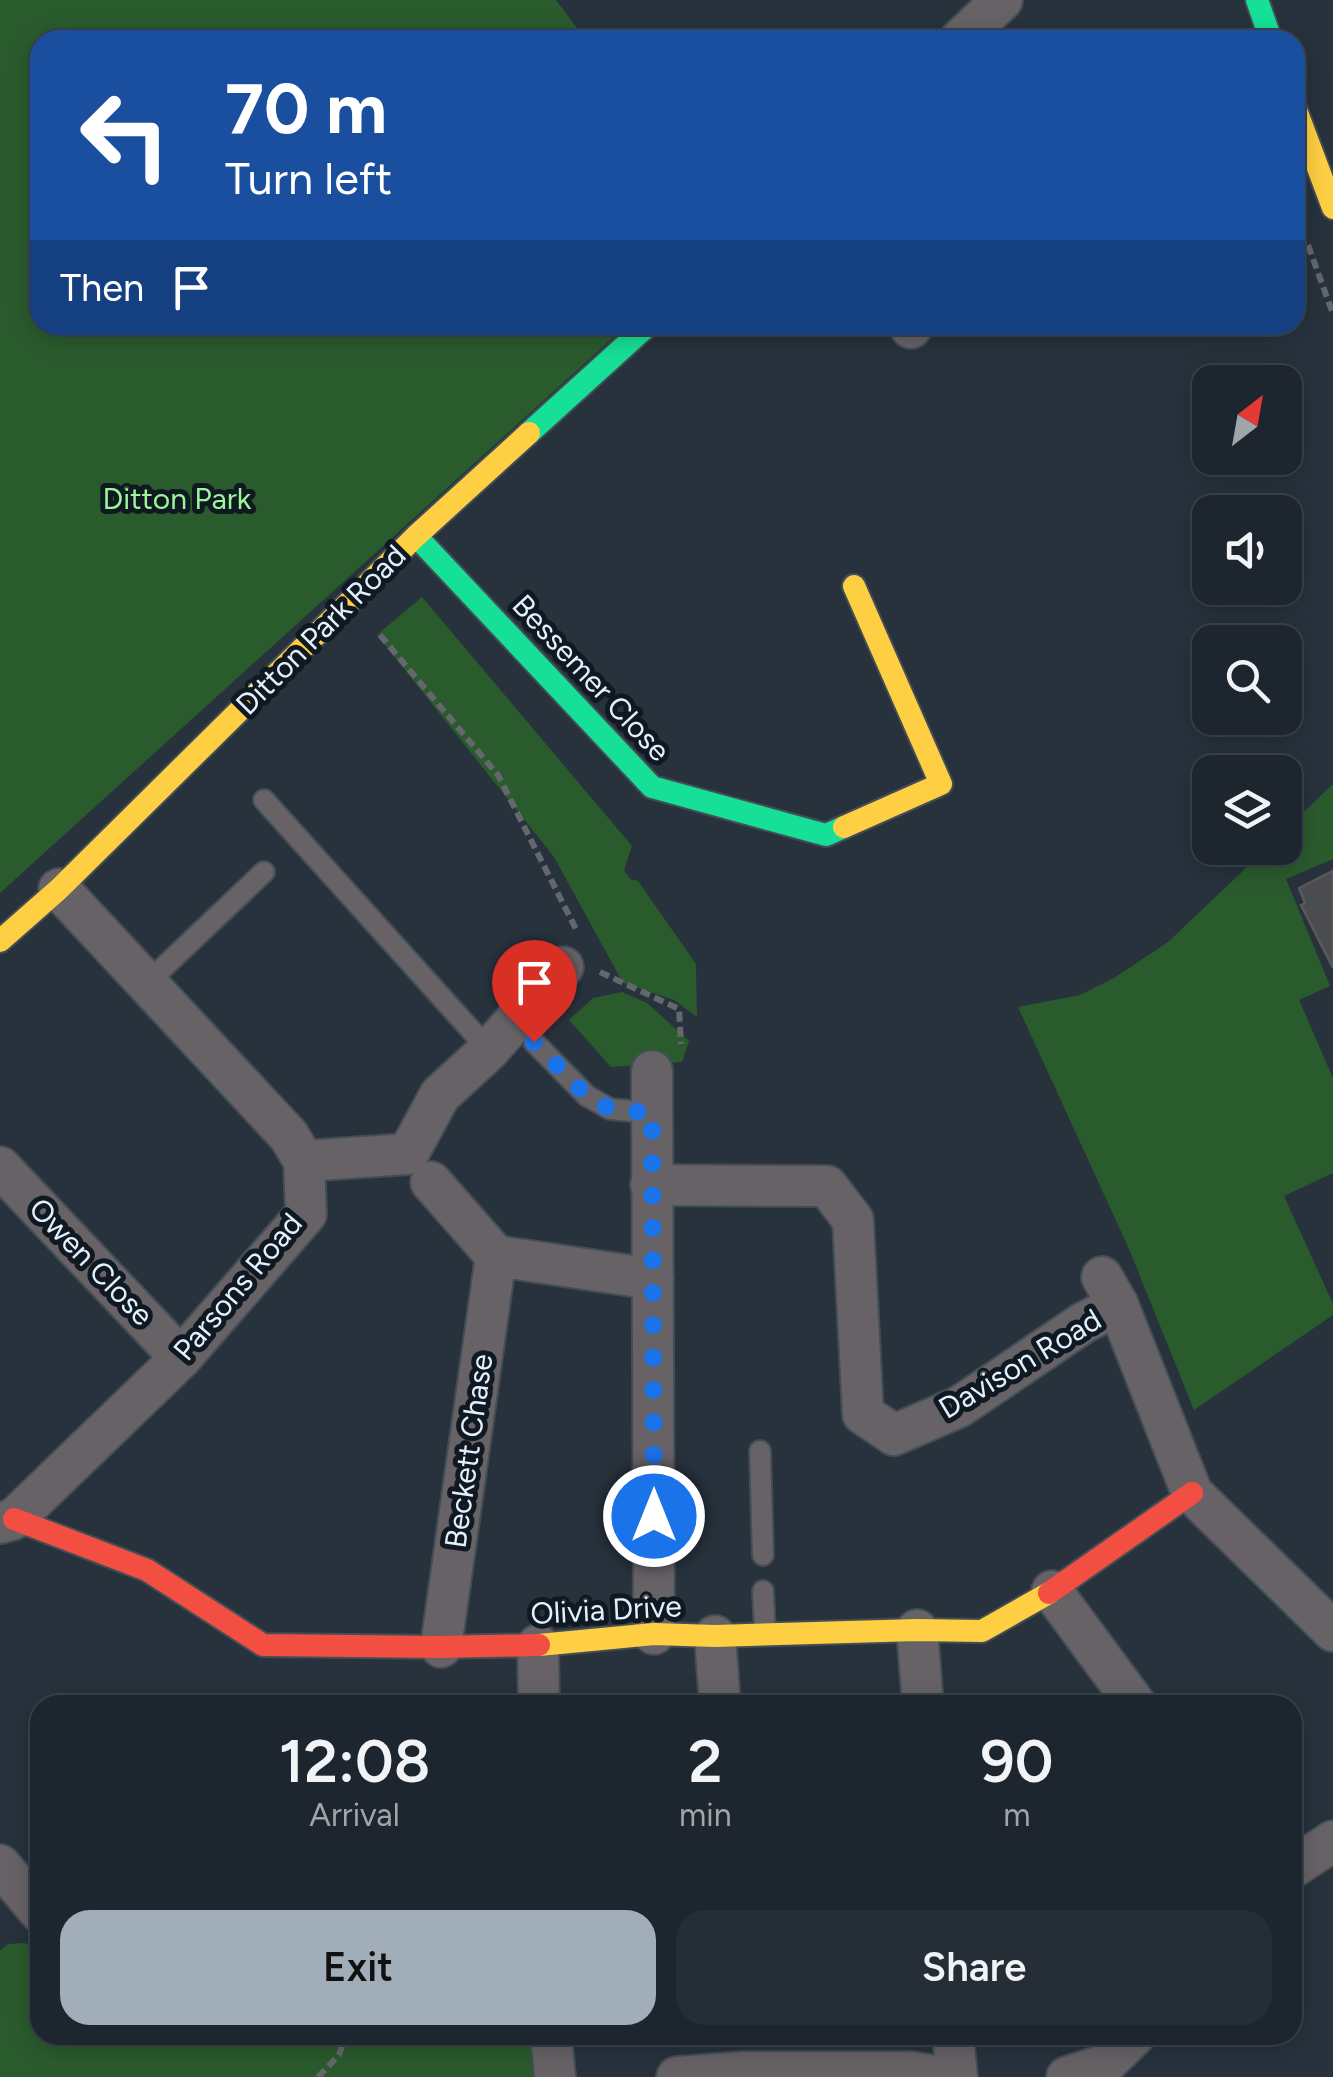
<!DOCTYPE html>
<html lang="en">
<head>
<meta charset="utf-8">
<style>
	:root { --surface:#1d262e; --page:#252e36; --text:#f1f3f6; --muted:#a0a5aa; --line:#3b434a; --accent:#a1aeba }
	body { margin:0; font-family:Figtree,sans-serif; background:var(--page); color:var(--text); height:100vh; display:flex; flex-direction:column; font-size:38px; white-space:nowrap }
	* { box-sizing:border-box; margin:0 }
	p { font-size:32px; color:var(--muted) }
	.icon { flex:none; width:55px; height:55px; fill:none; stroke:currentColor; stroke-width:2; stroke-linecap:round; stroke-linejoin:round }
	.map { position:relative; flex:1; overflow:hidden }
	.side { position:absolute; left:30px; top:1695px; width:1272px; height:350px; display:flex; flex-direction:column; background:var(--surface); border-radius:30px; box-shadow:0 5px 25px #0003,0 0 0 2px var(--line) }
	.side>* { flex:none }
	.banner { position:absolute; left:30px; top:30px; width:1275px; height:305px; border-radius:30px; box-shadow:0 5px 25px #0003,0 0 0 2px var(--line); background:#1a4fa0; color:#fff; overflow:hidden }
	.needle { width:65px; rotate:31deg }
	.controls { position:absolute; left:1192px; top:365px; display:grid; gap:20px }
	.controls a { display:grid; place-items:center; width:110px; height:110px; border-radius:20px; background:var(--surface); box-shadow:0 5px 25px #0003,0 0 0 2px var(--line); font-size:50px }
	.pin { position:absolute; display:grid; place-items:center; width:85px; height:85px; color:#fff; margin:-102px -42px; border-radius:50% 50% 50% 0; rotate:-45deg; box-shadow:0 0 10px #0007 }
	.pin .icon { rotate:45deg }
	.me { position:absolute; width:110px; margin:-55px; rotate:0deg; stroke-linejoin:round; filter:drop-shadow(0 0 8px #0008) }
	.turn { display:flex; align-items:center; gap:35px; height:210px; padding:0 30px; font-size:45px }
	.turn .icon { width:130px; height:130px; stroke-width:2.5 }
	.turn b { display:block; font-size:70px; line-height:85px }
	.then { display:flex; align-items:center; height:95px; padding:0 30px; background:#0003; gap:20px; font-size:38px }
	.eta { display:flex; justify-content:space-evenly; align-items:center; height:170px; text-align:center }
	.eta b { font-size:60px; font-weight:600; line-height:70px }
	.cta { display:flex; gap:20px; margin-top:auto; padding:20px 30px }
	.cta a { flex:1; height:115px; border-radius:30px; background:var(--accent); color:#111; font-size:40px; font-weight:600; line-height:115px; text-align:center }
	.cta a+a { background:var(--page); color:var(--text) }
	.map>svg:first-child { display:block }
</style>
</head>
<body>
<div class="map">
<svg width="1333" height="2077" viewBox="0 0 1333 2077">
	<rect width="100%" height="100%" fill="#27323d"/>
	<!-- green -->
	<g fill="#2a5b2d">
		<path d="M0 0H556L586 40H40V325H627L0 893Z"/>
		<path d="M422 597 632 846 624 870 630 879 638 881 696 964 697 1017 674 1000 623 983 554 857 377 635Z"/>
		<path d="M1333 784V859L1286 879 1330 986 1299 1000 1333 1078V1173L1284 1196 1333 1304V1315L1194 1410 1129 1249 1018 1007 1080 995 1114 978 1168 942 1267 848H1285V830Z"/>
		<path d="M622 992 647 1003 689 1041 682 1062 611 1067 569 1020 593 998Z"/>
		<path d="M25 1943 40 1952V2035H533L540 2077H0V1951L8 1944Z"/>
	</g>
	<!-- building -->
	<path fill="#4b4c4f" stroke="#5a585b" stroke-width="2.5" d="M1333 871V968L1301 905 1305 903 1299 888Z"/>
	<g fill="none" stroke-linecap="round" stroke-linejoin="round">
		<defs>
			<g id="lane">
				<path d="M264 800 489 1050"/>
				<path d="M147 983 264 872"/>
				<path d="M534 1042 587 1096 610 1109 652 1113"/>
				<path d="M760 1451 763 1555"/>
				<path d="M763 1591 765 1632"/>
			</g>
			<g id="street">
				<path d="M960 40 1002 0"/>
				<path d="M911 328 913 325"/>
				<path d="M652 1071 654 1634"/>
				<path d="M304 1161 408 1154 440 1095 489 1050 563 967"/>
				<path d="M0 1167 181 1358"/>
				<path d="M431 1182 496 1256 653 1279"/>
				<path d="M651 1185 827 1186 853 1220 863 1414 894 1435 959 1407 1083 1323 1118 1305"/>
				<path d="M1102 1277 1118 1305 1192 1493 1333 1631"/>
				<path d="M0 1523 14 1519 181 1358 306 1214 304 1161 289 1136 59 889"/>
				<path d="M1052 1591 1136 1705"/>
				<path d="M917 1630 923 1705"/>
				<path d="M715 1636 720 1705"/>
				<path d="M538 1645 539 1705"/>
				<path d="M441 1647 496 1256"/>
				<path d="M0 1865 40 1912"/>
				<path d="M1292 1868 1333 1841"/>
				<path d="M551 2035 555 2077"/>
				<path d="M953 2035 957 2077"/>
				<path d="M677 2077 744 2072H911L941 2077"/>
				<path d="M1067 2077 1104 2065 1135 2035"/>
			</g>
			<g id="fast">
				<path d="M1257 0 1271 40"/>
				<path d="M529 433 648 325"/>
				<path d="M416 536 652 787 826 835 844 827"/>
			</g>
			<g id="slow">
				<path d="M1295 107 1333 208"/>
				<path d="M844 827 941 784 854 586"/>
				<path d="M0 941 59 889 416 536 529 433"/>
				<path d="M539 1645 654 1634 715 1636 917 1630 982 1631 1049 1593"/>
			</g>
			<g id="jam">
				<path d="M14 1519 147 1570 263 1645 441 1647 539 1645"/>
				<path d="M1049 1593 1192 1493"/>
			</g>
		</defs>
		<!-- lane casing -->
		<use href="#lane" stroke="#434d56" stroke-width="24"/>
		<!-- street casing -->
		<use href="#street" stroke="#434d56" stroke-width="44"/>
		<!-- fast casing -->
		<use href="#fast" stroke="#434d56" stroke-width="26"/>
		<!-- slow casing -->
		<use href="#slow" stroke="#434d56" stroke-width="26"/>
		<!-- jam casing -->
		<use href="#jam" stroke="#434d56" stroke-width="26"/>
		<!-- path -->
		<g stroke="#64676d" stroke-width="6" stroke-dasharray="10 5" stroke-linecap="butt">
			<path d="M1308 245 1333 314"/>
			<path d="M380 635 498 775 577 931"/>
			<path d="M600 972 679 1009 681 1044"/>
			<path d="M318 2077 339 2055 346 2035"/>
		</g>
		<!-- lane -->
		<use href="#lane" stroke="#666266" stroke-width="20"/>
		<!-- street -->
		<use href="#street" stroke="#666266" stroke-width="40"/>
		<!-- fast -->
		<use href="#fast" stroke="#16e098" stroke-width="22"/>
		<!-- slow -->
		<use href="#slow" stroke="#ffcf43" stroke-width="22"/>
		<!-- jam -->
		<use href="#jam" stroke="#f24e42" stroke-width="22"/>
	</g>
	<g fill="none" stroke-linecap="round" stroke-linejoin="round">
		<!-- route -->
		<path stroke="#1a73e8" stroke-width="18" stroke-dasharray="0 32.4" d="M534 1042 587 1096 610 1109 652 1113 654 1516"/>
	</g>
	<g text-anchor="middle" stroke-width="10" stroke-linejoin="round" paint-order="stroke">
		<!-- park labels -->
		<g font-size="30" fill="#9af698" stroke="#101922">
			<text x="177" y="509">Ditton Park</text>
		</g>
		<!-- street labels -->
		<g font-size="30" fill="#e3f0fe" stroke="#101922">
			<text transform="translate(321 630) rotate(-45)" y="10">Ditton Park Road</text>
			<text transform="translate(591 678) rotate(47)" y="10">Bessemer Close</text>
			<text transform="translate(91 1262) rotate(46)" y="10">Owen Close</text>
			<text transform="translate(238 1287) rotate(-50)" y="10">Parsons Road</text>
			<text transform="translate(1020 1364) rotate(-31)" y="10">Davison Road</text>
			<text transform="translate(469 1451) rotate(-82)" y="10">Beckett Chase</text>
			<text transform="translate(606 1610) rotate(-3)" y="10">Olivia Drive</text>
		</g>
	</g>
</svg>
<div class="controls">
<a><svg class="needle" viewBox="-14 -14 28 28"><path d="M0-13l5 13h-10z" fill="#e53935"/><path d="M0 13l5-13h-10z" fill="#a0a5aa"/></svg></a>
<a><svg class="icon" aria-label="sound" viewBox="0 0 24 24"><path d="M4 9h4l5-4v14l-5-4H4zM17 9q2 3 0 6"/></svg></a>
<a><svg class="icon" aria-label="search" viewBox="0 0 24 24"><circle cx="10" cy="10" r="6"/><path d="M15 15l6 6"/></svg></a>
<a><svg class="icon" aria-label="layers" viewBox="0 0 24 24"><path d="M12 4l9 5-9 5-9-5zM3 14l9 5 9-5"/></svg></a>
</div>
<div class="pin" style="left:534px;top:1042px;background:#d93025"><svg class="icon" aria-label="arrive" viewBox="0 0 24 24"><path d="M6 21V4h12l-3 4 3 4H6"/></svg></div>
<svg class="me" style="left:654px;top:1516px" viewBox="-20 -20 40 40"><circle r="17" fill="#1a73e8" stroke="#fff" stroke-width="3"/><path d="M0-11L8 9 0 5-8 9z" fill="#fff"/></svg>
<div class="banner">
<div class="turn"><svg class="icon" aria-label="left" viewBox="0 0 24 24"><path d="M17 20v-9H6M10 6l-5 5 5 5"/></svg><div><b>70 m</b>Turn left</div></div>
<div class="then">Then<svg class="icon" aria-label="arrive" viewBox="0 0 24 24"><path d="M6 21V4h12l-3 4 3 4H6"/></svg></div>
</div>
<section class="side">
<div class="eta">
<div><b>12:08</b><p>Arrival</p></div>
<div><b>2</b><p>min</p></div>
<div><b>90</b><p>m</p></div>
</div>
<div class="cta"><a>Exit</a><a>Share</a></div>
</section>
</div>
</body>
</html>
